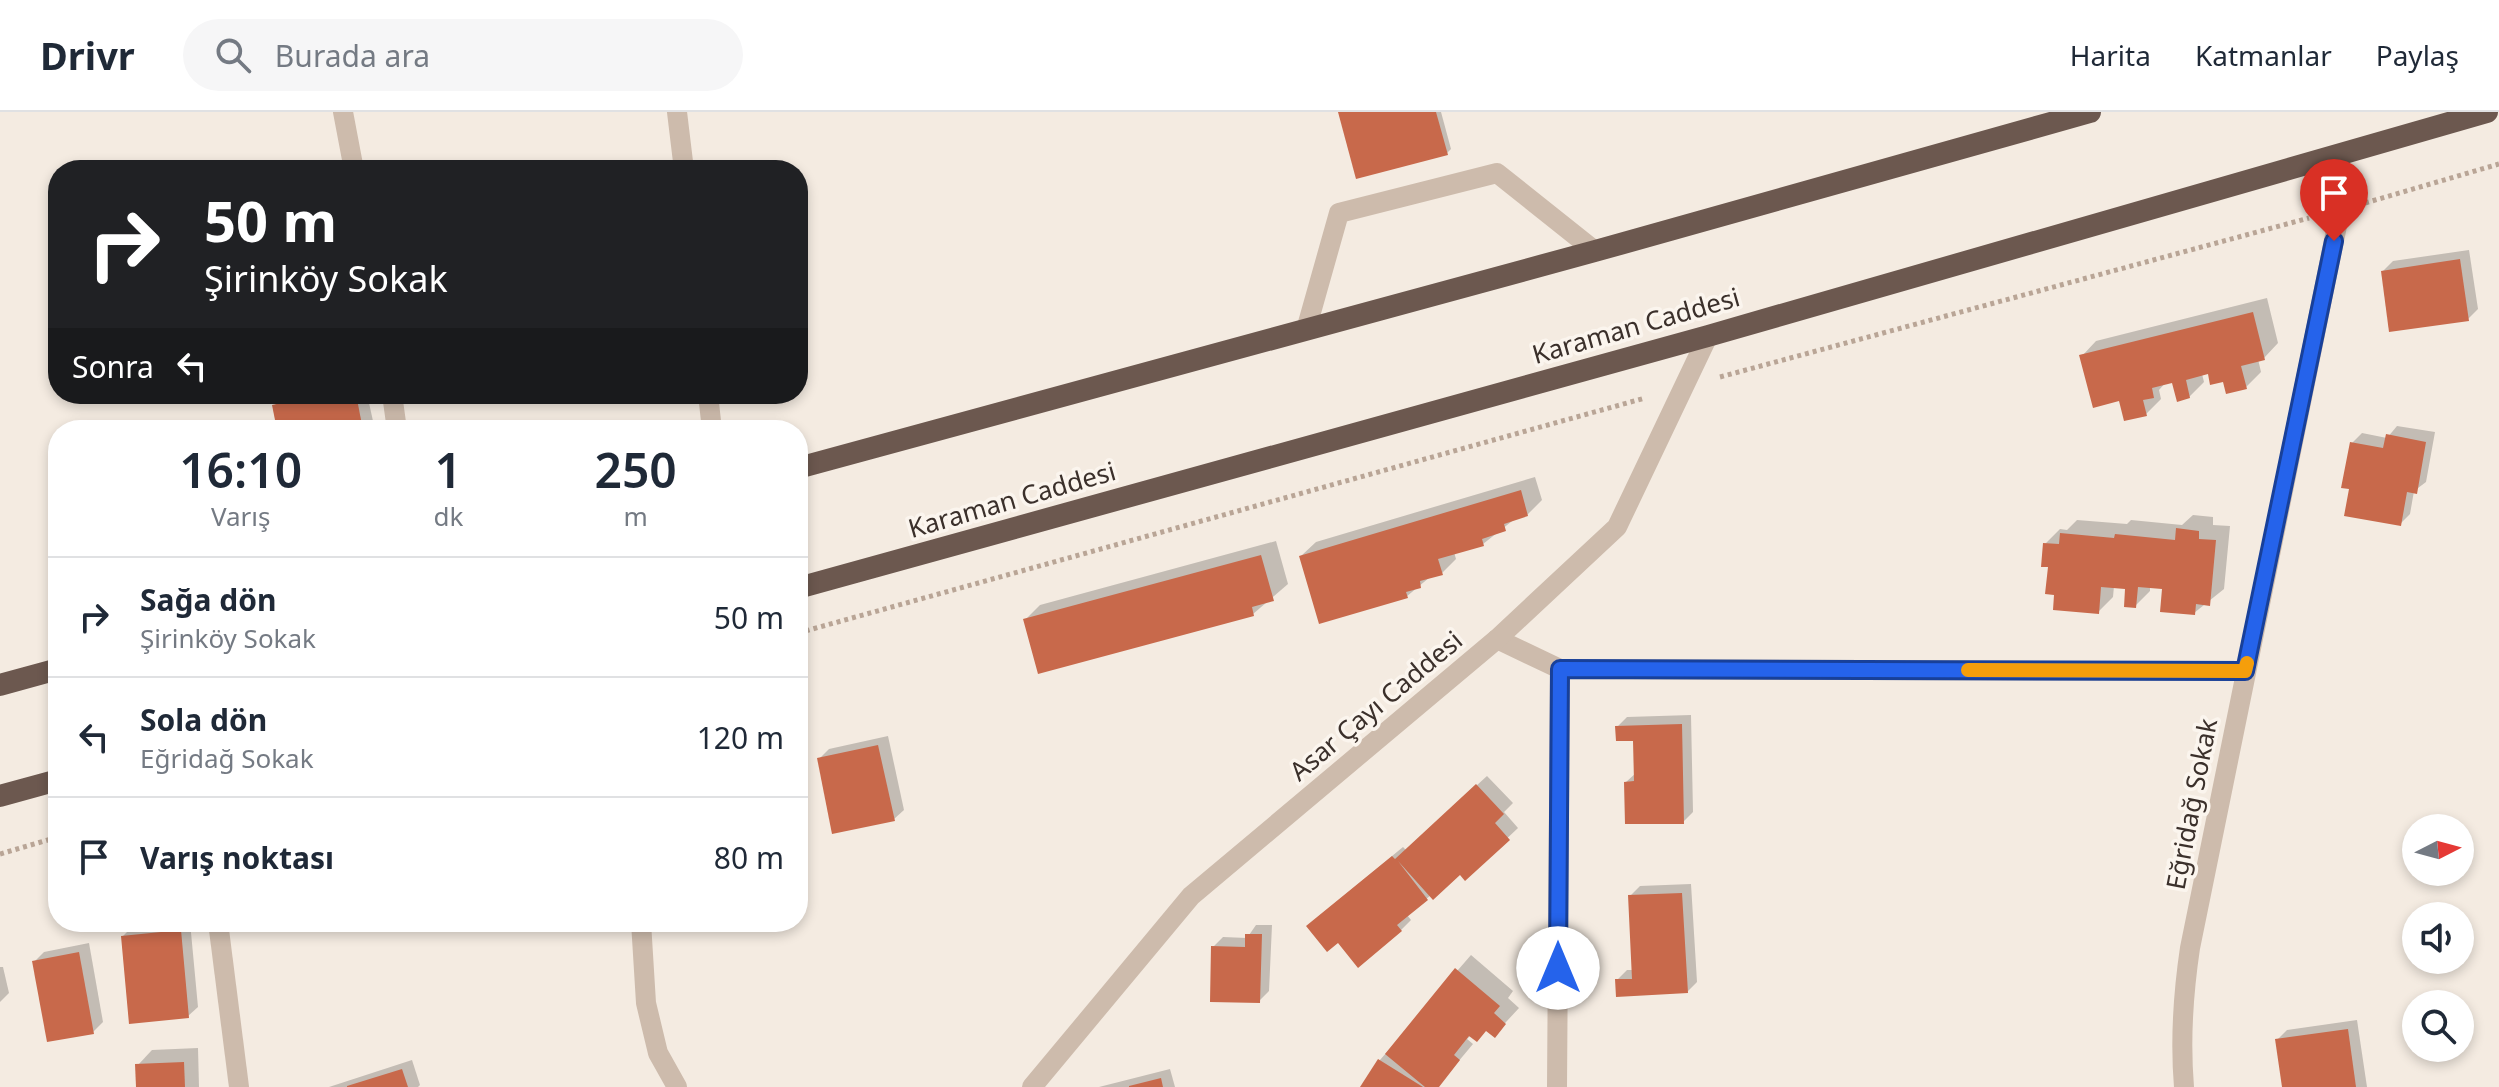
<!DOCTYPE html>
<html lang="tr">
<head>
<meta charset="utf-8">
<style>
	:root { --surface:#fff; --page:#f6f6f7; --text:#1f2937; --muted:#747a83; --line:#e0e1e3 }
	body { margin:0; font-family:"Noto Sans",sans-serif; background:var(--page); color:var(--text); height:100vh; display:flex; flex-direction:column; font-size:30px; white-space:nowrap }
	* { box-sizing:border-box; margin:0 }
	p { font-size:26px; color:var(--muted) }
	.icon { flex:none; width:44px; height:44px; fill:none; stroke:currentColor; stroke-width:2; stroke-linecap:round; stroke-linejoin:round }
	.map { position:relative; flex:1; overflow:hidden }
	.panel { position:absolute; left:48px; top:308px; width:760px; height:512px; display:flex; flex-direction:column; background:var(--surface); border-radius:32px; box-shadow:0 4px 12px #0003 }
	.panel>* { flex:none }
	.top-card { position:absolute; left:48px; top:48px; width:760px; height:244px; border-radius:32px; box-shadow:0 4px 12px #0003; background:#202124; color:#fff; overflow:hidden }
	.needle { width:52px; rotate:84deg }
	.fabs { position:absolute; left:2402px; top:702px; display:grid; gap:16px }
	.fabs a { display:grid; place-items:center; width:72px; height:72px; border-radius:50%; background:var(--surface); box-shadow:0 4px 12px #0003; font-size:40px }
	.pin { position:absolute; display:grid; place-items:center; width:68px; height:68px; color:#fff; margin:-82px -34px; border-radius:50% 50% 50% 0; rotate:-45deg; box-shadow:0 0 8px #0007 }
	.pin .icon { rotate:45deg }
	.me { position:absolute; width:88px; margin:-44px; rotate:0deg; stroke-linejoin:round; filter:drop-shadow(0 0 6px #0008) }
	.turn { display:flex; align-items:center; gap:28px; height:168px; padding:0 24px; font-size:36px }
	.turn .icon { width:104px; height:104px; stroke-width:2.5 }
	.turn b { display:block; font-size:56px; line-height:68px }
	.then { display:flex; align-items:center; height:76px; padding:0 24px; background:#0003; gap:16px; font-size:30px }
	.eta { display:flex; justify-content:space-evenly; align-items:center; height:136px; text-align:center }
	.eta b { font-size:48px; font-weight:600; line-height:56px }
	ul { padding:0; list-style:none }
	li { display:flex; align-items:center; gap:24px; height:120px; padding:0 24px; border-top:2px solid var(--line) }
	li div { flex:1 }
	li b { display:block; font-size:30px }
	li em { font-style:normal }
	header { display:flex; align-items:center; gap:48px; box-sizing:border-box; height:112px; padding:0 40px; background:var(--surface); border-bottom:2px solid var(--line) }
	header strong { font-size:38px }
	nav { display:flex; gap:44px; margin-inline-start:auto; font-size:28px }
	.search { width:560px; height:72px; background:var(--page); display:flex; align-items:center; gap:20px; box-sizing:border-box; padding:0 28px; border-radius:44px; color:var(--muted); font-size:30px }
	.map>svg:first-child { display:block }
</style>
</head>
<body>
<header>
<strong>Drivr</strong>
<div class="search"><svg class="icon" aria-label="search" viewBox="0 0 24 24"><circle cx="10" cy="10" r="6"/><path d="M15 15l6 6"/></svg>Burada ara</div>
<nav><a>Harita</a><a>Katmanlar</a><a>Paylaş</a></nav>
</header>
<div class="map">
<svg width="2499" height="975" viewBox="0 0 2499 975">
	<rect width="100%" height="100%" fill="#f4ebe1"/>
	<!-- shadow -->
	<g fill="#0003">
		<path d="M1340 0H1441L1451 37 1447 41Z"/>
		<path d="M2469 138 2478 197 2468 207 2383 159 2393 149Z"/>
		<path d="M2267 186 2278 231 2264 246 2258 247 2261 260 2246 275 2209 260 2202 262 2204 270 2189 285 2174 269 2166 270 2159 278 2161 287 2146 302 2121 287 2082 244 2096 229Z"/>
		<path d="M293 282H367L375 318H279L274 294 284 284Z"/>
		<path d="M2397 314 2435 320 2426 370 2414 379 2410 402 2400 412 2352 376V331L2362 321 2387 326Z"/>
		<path d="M1535 365 1542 388 1527 403 1516 406 1483 432 1454 440 1456 447 1442 461 1430 465 1406 485 1301 444 1316 430Z"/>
		<path d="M2193 403 2213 405V413L2230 414 2224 477 2194 501 2164 476 2150 474V479L2135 494 2127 476 2114 474 2113 485 2098 500 2057 481 2045 432 2060 417 2067 418 2077 408 2127 412 2131 408 2182 413Z"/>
		<path d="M1276 429 1288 472 1253 502 1026 507 1040 493Z"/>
		<path d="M1691 603 1693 700 1683 710 1626 670 1636 661 1635 627 1617 615 1627 605Z"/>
		<path d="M888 624 904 698 894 707 819 647 829 637Z"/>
		<path d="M1487 664 1513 691 1504 700 1518 716 1465 766 1460 760 1431 783 1407 803 1411 808 1401 818 1318 805 1403 735 1406 738Z"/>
		<path d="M1691 772 1697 870 1687 880 1617 868 1627 858H1634L1630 784 1640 774Z"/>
		<path d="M190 810 198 895 188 904 123 824 133 814Z"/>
		<path d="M1256 813H1272L1269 879 1259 889 1213 835 1223 825 1247 826Z"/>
		<path d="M89 831 103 910 93 920 34 850 44 840Z"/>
		<path d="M1471 843 1513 879 1508 886 1519 896 1494 923 1487 918 1471 923 1467 927 1473 932 1437 975H1363L1380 948Z"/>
		<path d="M0 855H3L9 881 0 890Z"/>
		<path d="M2357 908 2367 975H2284L2277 928 2287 918Z"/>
		<path d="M198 936 199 975H138V953L152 938Z"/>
		<path d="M412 948 420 973 418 975H329Z"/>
		<path d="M1170 957 1175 975H1099Z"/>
	</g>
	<!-- building -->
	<g fill="#c8694b">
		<path d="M1338 0H1436L1448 43 1356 67Z"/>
		<path d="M2460 147 2469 209 2389 220 2381 159Z"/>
		<path d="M2253 200 2265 248 2241 254 2247 277 2226 282 2223 270 2210 273 2208 262 2186 268 2190 286 2177 290 2172 271 2152 276 2154 286 2143 288 2147 304 2124 309 2119 289 2093 296 2079 243Z"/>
		<path d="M324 282H356L363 318H277L272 293Z"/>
		<path d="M2386 322 2426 330 2417 382 2407 380 2401 414 2344 404 2349 377 2341 376 2350 330 2383 336Z"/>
		<path d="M1521 378 1528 404 1504 412 1506 419 1482 427 1484 434 1438 447 1443 463 1420 469 1421 476 1406 480 1408 486 1319 512 1299 444Z"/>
		<path d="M2176 416 2199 419V427L2216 428 2210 494 2196 492 2195 503 2160 500 2162 477 2138 475 2136 496 2124 495 2125 477 2101 475 2099 502 2053 498 2054 483 2045 482 2048 455H2041L2043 431 2059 432 2060 421 2114 426 2115 422 2175 428Z"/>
		<path d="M1261 443 1274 489 1252 495 1254 504 1038 562 1023 507Z"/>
		<path d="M1682 612 1684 712H1625L1624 670 1634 669 1633 629H1616L1615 614Z"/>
		<path d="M878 633 895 709 832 722 817 646Z"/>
		<path d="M1476 672 1504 702 1495 711 1510 728 1465 769 1460 763 1433 788 1398 749 1428 788 1397 813 1402 819 1358 856 1338 831 1327 840 1306 814 1392 744 1395 747Z"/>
		<path d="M1682 781 1688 881 1616 885 1615 867H1632L1628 783Z"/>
		<path d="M181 818 189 906 129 912 121 824Z"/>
		<path d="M1245 822H1262L1260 891 1210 890 1211 834 1245 835Z"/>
		<path d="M79 840 94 922 47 930 32 849Z"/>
		<path d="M1455 856 1500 894 1494 901 1506 912 1495 926 1486 919 1477 930 1469 924 1454 943 1460 948 1439 975H1425L1385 942Z"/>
		<path d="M2348 917 2356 975H2282L2275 927Z"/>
		<path d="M1378 947 1423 975H1360Z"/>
		<path d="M184 950 185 975H136L135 952Z"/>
		<path d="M402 957 408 975H347V974Z"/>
		<path d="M1161 966 1163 975H1129V974Z"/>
	</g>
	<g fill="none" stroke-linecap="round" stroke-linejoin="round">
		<!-- path -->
		<g stroke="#b9a596" stroke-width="5" stroke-dasharray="4 4" stroke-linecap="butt">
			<path d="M2365 91 2499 52"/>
			<path d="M1720 265 2309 106"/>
			<path d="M798 521 1645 286"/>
			<path d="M0 742 58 725"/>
		</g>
		<!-- service -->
		<path stroke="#cdbbac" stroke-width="20" d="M1306 218 1339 101 1497 61 1595 139"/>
		<!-- minor -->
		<g stroke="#cdbbac" stroke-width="20">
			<path d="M343 0 354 58"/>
			<path d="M677 0 684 58"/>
			<path d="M392 282 397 318"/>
			<path d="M708 282 712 318"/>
			<path d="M1497 527 1560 557 1557 975"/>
			<path d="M1560 557 2245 559"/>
			<path d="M218 810 239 975"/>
			<path d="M641 810 646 891 658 941 677 975"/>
			<path d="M2184 975C2180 927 2183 883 2190 836L2340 99 2325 47"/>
		</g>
		<!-- tertiary -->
		<path stroke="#cdbbac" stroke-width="20" d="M1032 975 1191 784 1497 527 1617 415 1708 224"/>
		<!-- trunk -->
		<g stroke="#6c584f" stroke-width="22">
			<path d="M798 356 1595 139 2090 0"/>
			<path d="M798 476 1708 224 2487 0"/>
			<path d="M0 573 58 557"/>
			<path d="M0 684 58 668"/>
		</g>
	</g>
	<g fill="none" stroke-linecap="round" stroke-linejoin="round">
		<defs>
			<path id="route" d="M1558 856 1560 557 2245 559 2334 129"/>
		</defs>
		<!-- route casing -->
		<use href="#route" stroke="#184099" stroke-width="20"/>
		<!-- route -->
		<use href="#route" stroke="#2563eb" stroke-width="14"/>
		<!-- slow -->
		<path stroke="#f59e0b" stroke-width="14" d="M1968 558 2245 559 2247 551"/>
	</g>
	<g text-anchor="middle" stroke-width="7" stroke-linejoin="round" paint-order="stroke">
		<!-- street labels -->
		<g font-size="26" fill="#3b302b" stroke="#fbf5ee">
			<text transform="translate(1636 214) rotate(-16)" y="9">Karaman Caddesi</text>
			<text transform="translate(1012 388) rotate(-16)" y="9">Karaman Caddesi</text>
			<text transform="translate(1376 594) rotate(-40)" y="9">Asar Çayı Caddesi</text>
			<text transform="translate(2192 692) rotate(-79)" y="9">Eğridağ Sokak</text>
		</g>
	</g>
</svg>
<div class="fabs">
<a><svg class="needle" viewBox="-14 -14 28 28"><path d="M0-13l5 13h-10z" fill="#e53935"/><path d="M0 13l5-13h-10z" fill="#747a83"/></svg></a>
<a><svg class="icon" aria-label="sound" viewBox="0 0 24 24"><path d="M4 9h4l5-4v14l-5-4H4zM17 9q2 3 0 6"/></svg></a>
<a><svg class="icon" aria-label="search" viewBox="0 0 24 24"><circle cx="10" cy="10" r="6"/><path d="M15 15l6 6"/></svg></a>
</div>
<div class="pin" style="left:2334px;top:129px;background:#d93025"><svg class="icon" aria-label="arrive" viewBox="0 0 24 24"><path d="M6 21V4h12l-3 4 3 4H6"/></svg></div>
<svg class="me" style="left:1558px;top:856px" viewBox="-20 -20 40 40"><circle r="19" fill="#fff"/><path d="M0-13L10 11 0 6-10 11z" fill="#2563eb"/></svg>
<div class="top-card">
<div class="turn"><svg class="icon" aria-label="right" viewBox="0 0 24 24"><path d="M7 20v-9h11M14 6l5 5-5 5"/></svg><div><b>50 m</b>Şirinköy Sokak</div></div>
<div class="then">Sonra<svg class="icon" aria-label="left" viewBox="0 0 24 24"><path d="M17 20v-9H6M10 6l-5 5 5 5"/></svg></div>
</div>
<section class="panel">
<div class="eta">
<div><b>16:10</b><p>Varış</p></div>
<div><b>1</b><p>dk</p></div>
<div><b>250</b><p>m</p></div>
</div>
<ul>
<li><svg class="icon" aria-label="right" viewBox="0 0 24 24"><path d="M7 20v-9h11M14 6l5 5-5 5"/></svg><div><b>Sağa dön</b><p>Şirinköy Sokak</p></div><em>50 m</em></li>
<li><svg class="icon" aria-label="left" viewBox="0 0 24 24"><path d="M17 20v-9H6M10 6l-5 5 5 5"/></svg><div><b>Sola dön</b><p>Eğridağ Sokak</p></div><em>120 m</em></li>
<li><svg class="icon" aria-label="arrive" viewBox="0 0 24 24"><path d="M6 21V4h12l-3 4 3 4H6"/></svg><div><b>Varış noktası</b></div><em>80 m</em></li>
</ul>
</section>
</div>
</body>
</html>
